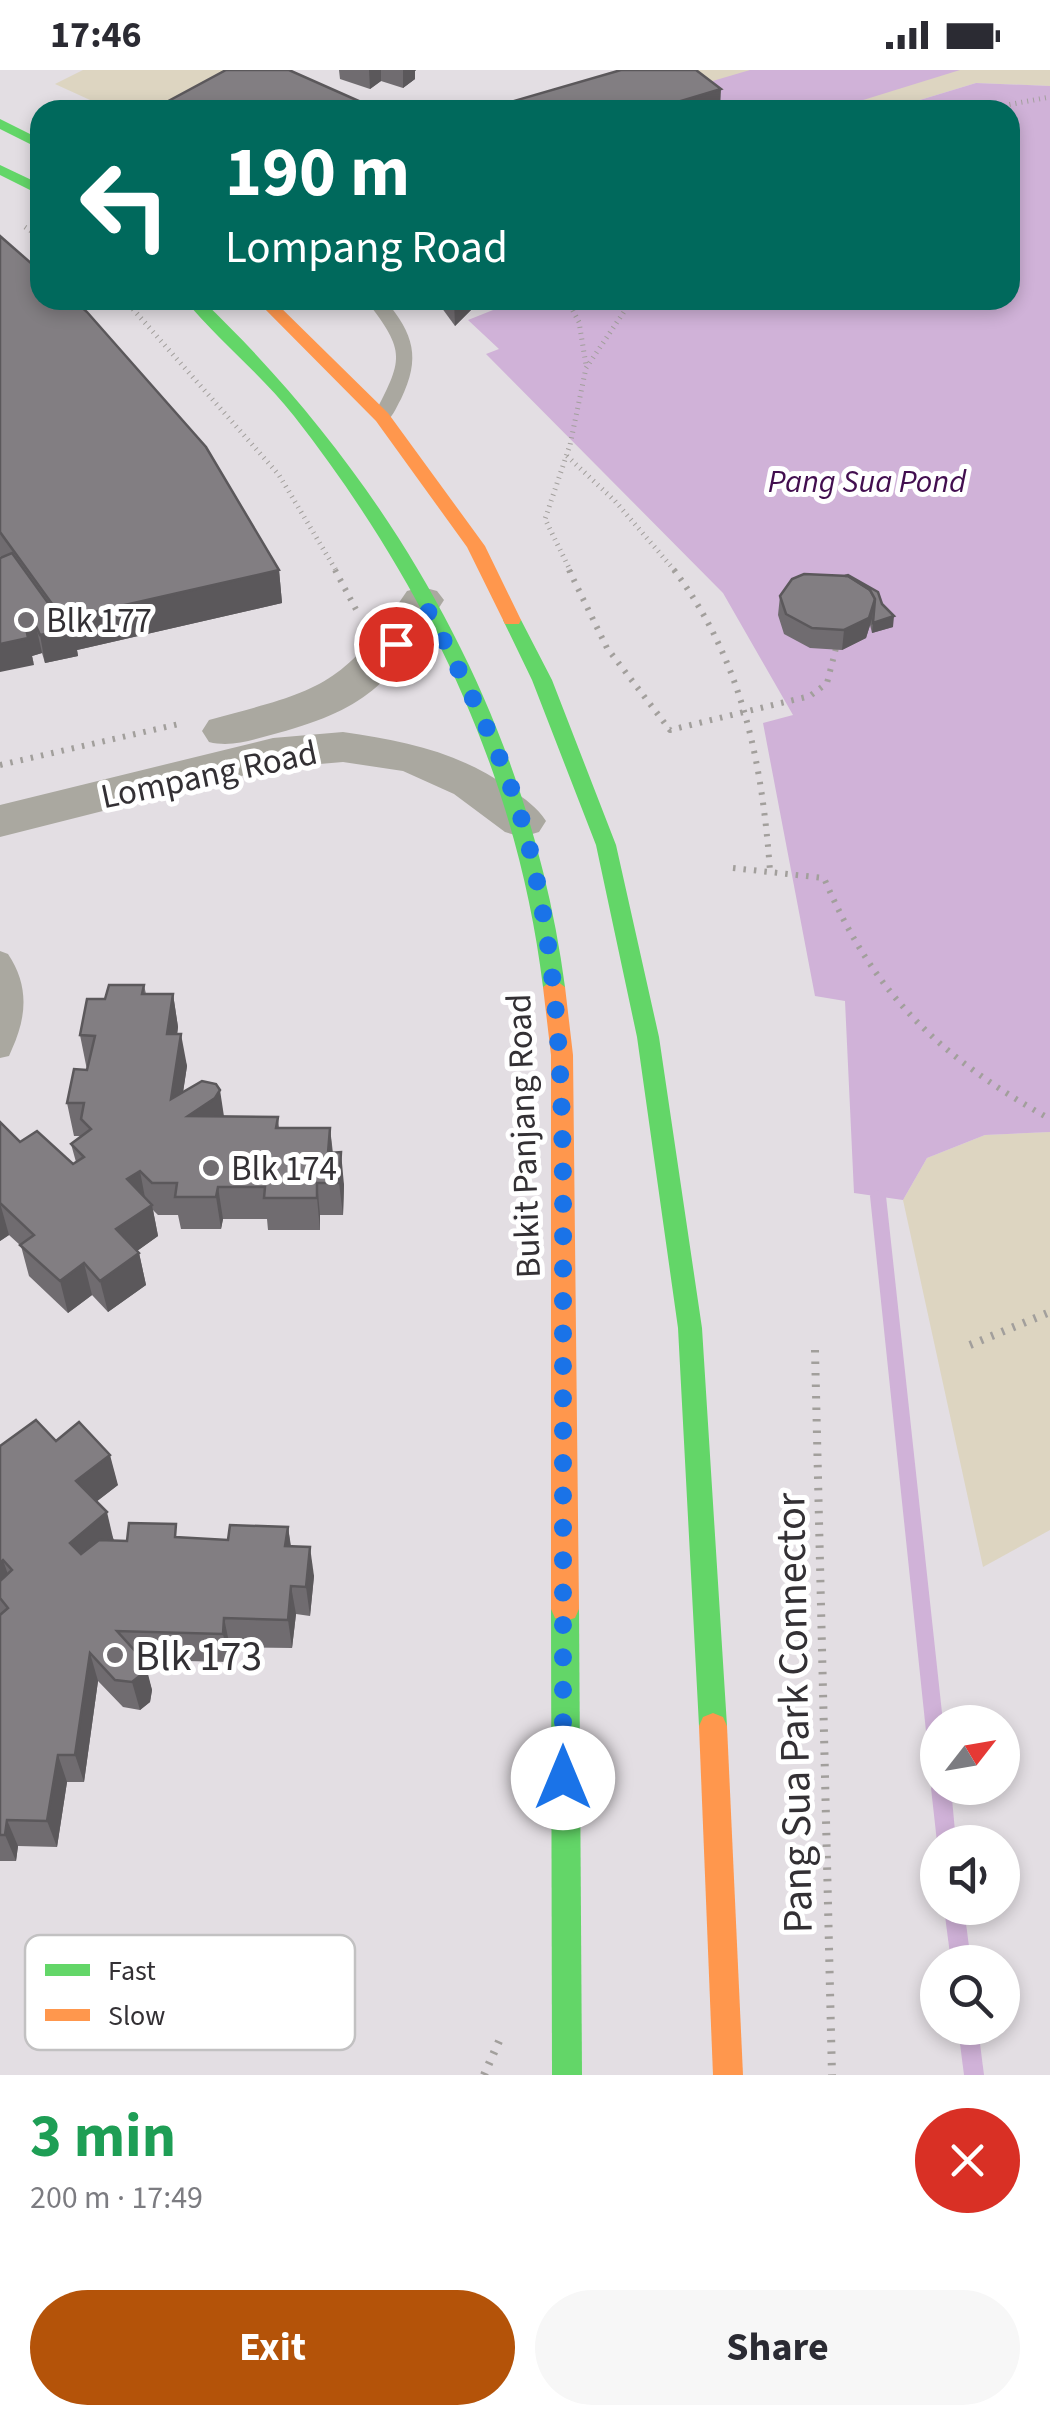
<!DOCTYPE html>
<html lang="en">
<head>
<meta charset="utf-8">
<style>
	:root { --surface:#fff; --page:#f7f7f7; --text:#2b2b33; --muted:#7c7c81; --accent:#b45309 }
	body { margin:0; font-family:"Source Sans 3",sans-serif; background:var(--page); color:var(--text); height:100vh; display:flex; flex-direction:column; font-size:38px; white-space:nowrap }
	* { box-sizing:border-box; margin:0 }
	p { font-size:32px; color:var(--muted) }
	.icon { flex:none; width:55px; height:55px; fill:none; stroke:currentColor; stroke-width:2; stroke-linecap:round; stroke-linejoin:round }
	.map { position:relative; height:2005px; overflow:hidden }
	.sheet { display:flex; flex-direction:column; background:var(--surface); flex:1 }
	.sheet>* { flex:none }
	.hud { position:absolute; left:30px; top:30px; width:990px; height:210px; border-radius:30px; box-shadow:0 5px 15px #0003; background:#00695c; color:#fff; overflow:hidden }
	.needle { width:65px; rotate:59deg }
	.tools { position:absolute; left:920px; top:1635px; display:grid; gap:20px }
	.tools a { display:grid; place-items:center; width:100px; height:100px; border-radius:50%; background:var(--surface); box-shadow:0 5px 15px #0003; font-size:50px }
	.pin { position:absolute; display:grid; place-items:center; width:85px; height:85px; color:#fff; margin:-42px; border:5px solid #fff; border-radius:50%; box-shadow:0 2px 10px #0007 }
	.me { position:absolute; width:110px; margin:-55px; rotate:0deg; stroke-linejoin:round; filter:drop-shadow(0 0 8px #0008) }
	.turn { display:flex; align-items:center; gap:35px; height:210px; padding:0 30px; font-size:45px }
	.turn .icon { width:130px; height:130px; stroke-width:2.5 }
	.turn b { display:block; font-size:70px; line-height:85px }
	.round { display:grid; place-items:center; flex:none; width:105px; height:105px; border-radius:52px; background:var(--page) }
	.head { display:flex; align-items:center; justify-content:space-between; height:170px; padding:0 30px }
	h1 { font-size:60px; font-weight:700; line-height:75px; color:#1e9e55 }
	.primary-button { display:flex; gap:20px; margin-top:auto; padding:20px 30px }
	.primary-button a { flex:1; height:115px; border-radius:60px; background:var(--accent); color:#fff; font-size:40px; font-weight:700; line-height:115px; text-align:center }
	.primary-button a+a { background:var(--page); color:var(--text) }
	.status { display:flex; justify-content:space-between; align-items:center; height:70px; padding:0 50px; background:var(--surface); direction:ltr }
	.status svg { height:28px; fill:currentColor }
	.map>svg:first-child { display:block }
</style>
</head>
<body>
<div class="status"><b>17:46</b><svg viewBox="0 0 49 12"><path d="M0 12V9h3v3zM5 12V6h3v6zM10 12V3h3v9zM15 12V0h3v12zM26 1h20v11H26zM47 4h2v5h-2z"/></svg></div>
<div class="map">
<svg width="1050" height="2005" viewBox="0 0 1050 2005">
	<rect width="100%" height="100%" fill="#e3dee3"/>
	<!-- green -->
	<g fill="#ddd5c1">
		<path d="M83 0H232L212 40H112L55 14Z"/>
		<path d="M686 0H1050V16L976 13 887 40H707Z"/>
		<path d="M1050 1062V1460L983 1497 903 1130 927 1088 985 1065Z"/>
	</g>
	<!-- water -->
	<g fill="#d0b2d8">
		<path d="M750 0H960L831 40H734L699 15Z"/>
		<path d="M976 13 1050 16V1062L985 1065 927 1088 903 1130 854 1123 845 931 815 926 763 653 793 645 723 523 486 284 499 279 468 250 518 230H1010V40H887Z"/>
	</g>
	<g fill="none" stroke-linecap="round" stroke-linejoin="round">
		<!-- stream -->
		<g fill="#d0b2d8" fill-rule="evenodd">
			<path d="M878 1120 884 1122 886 1126 943 1652H938V1699L931 1696 929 1690 870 1126 872 1122Z"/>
			<path d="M938 1710V1718H951L956 1772H937L931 1718Z"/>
			<path d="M944 1838H964L971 1892H951Z"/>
			<path d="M958 1958H978L984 2005H964Z"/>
		</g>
		<!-- path-far2 -->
		<g stroke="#a29f9c" stroke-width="5" stroke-dasharray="1 5" stroke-linecap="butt">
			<path d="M980 40 1050 27"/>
			<path d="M25 157 40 167"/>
			<path d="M125 230 279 405 337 502"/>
			<path d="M567 230 579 252 586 295"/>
			<path d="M567 386 615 431 676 502"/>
			<path d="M571 502 545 449 570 375 586 298 632 230"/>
		</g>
		<!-- path-far1 -->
		<g stroke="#a29f9c" stroke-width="6" stroke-dasharray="2.5 8" stroke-linecap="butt">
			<path d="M335 500 359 545"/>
			<path d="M569 500 607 578 670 660 810 626 827 613 836 578"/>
			<path d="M674 500C742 590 762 691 770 801"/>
			<path d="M0 695 179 654"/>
			<path d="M733 798 824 808C873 924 941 988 1050 1049"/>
		</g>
		<!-- path -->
		<g stroke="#a29f9c" stroke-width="8" stroke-dasharray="2.5 9" stroke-linecap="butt">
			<path d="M970 1275 1050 1242"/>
			<path d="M815 1280 832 2005"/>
			<path d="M484 2005 500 1969"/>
		</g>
		<!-- lane -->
		<g fill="#aaa8a0" fill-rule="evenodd">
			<path d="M366 230H385C414 264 421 288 401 329 395 339 393 349 382 353L373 347C403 289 407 283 366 230Z"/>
			<path d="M0 881 8 884C29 915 27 946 12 979L9 986 0 988Z"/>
		</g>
		<!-- street -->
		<g fill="#aaa8a0" fill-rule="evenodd">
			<path d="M422 517 437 521 444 530C393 609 371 638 278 663 255 669 232 678 209 672L202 661 209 650C319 620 341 619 407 521Z"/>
			<path d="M343 662C405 671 460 682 512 720 525 729 537 737 546 751L539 762 522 767 505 762 454 724 403 701 343 692 273 698 0 767V735L273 668Z"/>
		</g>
		<!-- fast -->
		<g fill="#63d668" fill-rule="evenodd">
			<path d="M0 49 40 69V79L0 59Z"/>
			<path d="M0 95 40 114V125L0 105Z"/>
			<path d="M185 230H202C394 413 530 652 565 917L562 923H546L543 917C517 704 426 515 294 346 261 304 219 271 185 230Z"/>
			<path d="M512 544 521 550 552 610 616 775 659 967 702 1258 727 1656 723 1665 713 1669 703 1665 699 1656 678 1258 637 967 596 775 532 610 503 550Z"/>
			<path d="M565 1527 575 1530 579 1539 582 2005H552L551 1539 555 1530Z"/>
		</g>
		<!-- slow -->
		<g fill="#ff974d" fill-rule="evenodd">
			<path d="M256 230H273L388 343 485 476 521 550 519 554H505L467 477 376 351Z"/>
			<path d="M554 909 565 917 573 985 579 1539 575 1548 565 1551 555 1548 551 1539V985L543 917Z"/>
			<path d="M713 1643 723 1647 727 1656 743 2005H713L699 1656 703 1647Z"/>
		</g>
	</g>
	<!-- wall -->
	<g fill="#706c70">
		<path d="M339 0H416L415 1V9L403 18 381 11 370 19 340 9Z"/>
		<path d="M0 166 279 500 282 533 77 580 78 586 45 593 42 583 32 586 34 595 0 486Z"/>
		<path d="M436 230H481L455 256Z"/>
		<path d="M780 526 882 534 893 557 872 563 870 555 866 568 842 580 810 578 784 564 778 545Z"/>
		<path d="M144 915 146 924H173L178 957 177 964 187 996 183 1022 224 1046 278 1047 279 1058H330L333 1083 344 1115 343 1145H320V1160H268L267 1149H223L221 1159H181L178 1145H158L153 1140 158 1166 137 1181 139 1183 146 1215 108 1242 92 1225 68 1243 29 1206 21 1176 9 1165 0 1171V1052L20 1072 73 1094 76 1092 71 1074 82 1066H74L67 1033 87 1000 80 965 105 929Z"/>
		<path d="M56 1371 118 1415 96 1432 114 1470 127 1471 179 1467 228 1470 288 1457 291 1476 314 1506 310 1546 296 1544 292 1578 230 1577 229 1592 143 1590 152 1620 150 1632 140 1640 123 1637 98 1611 84 1712H67L57 1777 18 1776 16 1791H0V1376Z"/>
	</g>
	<!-- shaded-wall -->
	<g fill="#5b585b">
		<path d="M369 0H381V11L370 19Z"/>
		<path d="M403 0H416L415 1V9L403 18Z"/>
		<path d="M721 19 720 40H651Z"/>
		<path d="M454 230H481L455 256Z"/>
		<path d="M279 500 282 533 77 580 78 586 45 593 40 565 65 560 63 549Z"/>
		<path d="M875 529 872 549 866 568 842 580 844 560Z"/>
		<path d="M894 546 893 557 872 563 873 553Z"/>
		<path d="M36 556 42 583 32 586 34 595 0 602V574L26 558Z"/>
		<path d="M173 924 178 957 173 997 167 964Z"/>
		<path d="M181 964 187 996 177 1062 171 1029Z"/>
		<path d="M220 1020 225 1053 188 1046Z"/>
		<path d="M330 1058 333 1090 332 1115 328 1083Z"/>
		<path d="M341 1082 344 1115 343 1145 339 1113Z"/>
		<path d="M140 1101 146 1133 127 1109Z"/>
		<path d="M317 1113 320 1145V1160L317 1128Z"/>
		<path d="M218 1117 223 1149 221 1159 216 1127Z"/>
		<path d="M0 1133 9 1165 0 1171Z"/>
		<path d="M152 1135 158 1166 123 1191 116 1159Z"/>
		<path d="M139 1183 146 1215 108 1242 100 1211Z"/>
		<path d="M84 1193 92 1225 68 1243 60 1211Z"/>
		<path d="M110 1385 118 1415 84 1441 76 1411Z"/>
		<path d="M107 1442 114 1472 78 1502 70 1473Z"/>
		<path d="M288 1457 292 1487 285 1476Z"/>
		<path d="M310 1477 314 1506 310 1546 306 1517Z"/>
		<path d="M3 1490 13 1519 0 1528V1493Z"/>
		<path d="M291 1516 296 1544 292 1578 288 1550Z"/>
		<path d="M224 1548 230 1577 229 1592 223 1564Z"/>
		<path d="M90 1583 98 1611 84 1712 75 1685Z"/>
		<path d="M145 1592 152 1620 150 1632 140 1640 132 1612Z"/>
		<path d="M58 1685 67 1712 57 1777 47 1751Z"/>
		<path d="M7 1750 18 1776 16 1791 5 1765Z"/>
	</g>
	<!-- building -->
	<g fill="#827e82" stroke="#5b585b" stroke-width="2.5">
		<path d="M226 0H289L379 40H175L163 34Z"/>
		<path d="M621 0H696L721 19 651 40H402L431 35 483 40Z"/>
		<path d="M0 166 40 201V230H74L87 242 206 377 279 500 63 549 0 462Z"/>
		<path d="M12 483 64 555 70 553 73 558 40 565 36 556 26 558 28 568 0 574V488Z"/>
		<path d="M804 504 848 506 870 520 875 529 869 548 844 560 812 558 786 544 780 526 792 509Z"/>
		<path d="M848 505 878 522 882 534 894 546 873 553 875 529 870 520 848 506H845Z"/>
		<path d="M109 915H144L142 924H173L167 964H181L171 1029 202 1011 216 1014 220 1020 215 1028 188 1046 278 1047 276 1058H330L328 1083 341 1082 339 1113H317V1128H264L265 1117H218L216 1127H175L177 1113H152L140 1101 127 1109 152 1135 116 1159 139 1183 100 1211 84 1193 60 1211 20 1175 34 1165 0 1133V1052L20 1072 37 1061 73 1094 84 1087 71 1074 91 1059 81 1049 84 1033H67L74 999 87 1000 95 966 80 965 87 929H105Z"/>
		<path d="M36 1350 56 1371 79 1352 110 1385 76 1411 107 1442 70 1473 81 1484 99 1470 127 1471 129 1453 176 1454 175 1467 228 1470 230 1455 288 1457 285 1476 310 1477 306 1517 291 1516 288 1550 224 1548 223 1564 117 1561 145 1592 142 1604 132 1612 115 1610 90 1583 75 1685H58L47 1751 7 1750 5 1765H0V1545L8 1538 0 1528V1511L12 1500 3 1490 0 1493V1376Z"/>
	</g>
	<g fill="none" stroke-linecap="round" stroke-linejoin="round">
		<!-- route -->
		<path stroke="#1a73e8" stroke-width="18" stroke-dasharray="0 32.4" d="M396 574 422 530C463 607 506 687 528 772 567 929 563 1078 563 1238 563 1395 563 1551 563 1708"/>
	</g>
	<!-- markers -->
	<g fill="#716d71" stroke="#fff" stroke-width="4">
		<circle cx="26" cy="550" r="10"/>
		<circle cx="211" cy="1098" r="10"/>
		<circle cx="115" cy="1585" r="10"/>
	</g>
	<g text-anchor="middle" stroke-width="10" stroke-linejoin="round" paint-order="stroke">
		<!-- far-water labels -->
		<g font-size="32" font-style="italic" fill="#420e4f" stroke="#fff">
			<text x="867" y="422">Pang Sua Pond</text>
		</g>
		<!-- poi labels -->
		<g font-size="35" fill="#333034" stroke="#fff" text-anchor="start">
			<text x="46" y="562">Blk 177</text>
			<text x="231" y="1110">Blk 174</text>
		</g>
		<!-- street labels -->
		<g font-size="35" fill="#333034" stroke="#fff">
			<text transform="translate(209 704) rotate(-12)" y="12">Lompang Road</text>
			<text transform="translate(523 1066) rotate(-92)" y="12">Bukit Panjang Road</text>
		</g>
		<!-- near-poi labels -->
		<g font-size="42" fill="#333034" stroke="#fff" text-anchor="start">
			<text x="135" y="1600">Blk 173</text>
		</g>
		<!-- near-street labels -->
		<g font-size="42" fill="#333034" stroke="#fff">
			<text transform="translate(793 1643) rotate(-91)" y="15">Pang Sua Park Connector</text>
		</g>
	</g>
	<!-- legend -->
	<rect x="25" y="1865" width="330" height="115" rx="15" fill="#fff" stroke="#c2c1c2" stroke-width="2.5"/>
	<rect x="45" y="1894" width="45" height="12" fill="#63d668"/>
	<rect x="45" y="1939" width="45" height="12" fill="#ff974d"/>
	<g font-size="28" fill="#333034">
		<text x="108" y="1910">Fast</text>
		<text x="108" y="1955">Slow</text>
	</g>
</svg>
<div class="tools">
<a><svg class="needle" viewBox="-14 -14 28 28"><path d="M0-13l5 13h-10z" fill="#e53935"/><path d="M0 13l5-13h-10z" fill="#7c7c81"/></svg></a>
<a><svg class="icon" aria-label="sound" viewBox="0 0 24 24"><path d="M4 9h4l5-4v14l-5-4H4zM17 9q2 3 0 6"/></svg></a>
<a><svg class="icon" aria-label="search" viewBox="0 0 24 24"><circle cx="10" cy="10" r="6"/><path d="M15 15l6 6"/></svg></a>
</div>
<div class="pin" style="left:396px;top:574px;background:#d93025"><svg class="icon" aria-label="arrive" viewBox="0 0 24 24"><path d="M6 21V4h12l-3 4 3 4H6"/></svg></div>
<svg class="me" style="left:563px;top:1708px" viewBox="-20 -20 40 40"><circle r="19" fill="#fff"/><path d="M0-13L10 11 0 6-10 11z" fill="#1a73e8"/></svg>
<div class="hud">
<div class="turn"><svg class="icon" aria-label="left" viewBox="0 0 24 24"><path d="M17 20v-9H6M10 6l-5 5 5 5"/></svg><div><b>190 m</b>Lompang Road</div></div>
</div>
</div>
<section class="sheet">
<div class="head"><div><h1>3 min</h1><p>200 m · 17:49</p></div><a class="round" style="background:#d93025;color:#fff"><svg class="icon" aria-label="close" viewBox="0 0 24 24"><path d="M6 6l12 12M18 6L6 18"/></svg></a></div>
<div class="primary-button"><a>Exit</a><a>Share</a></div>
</section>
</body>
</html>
